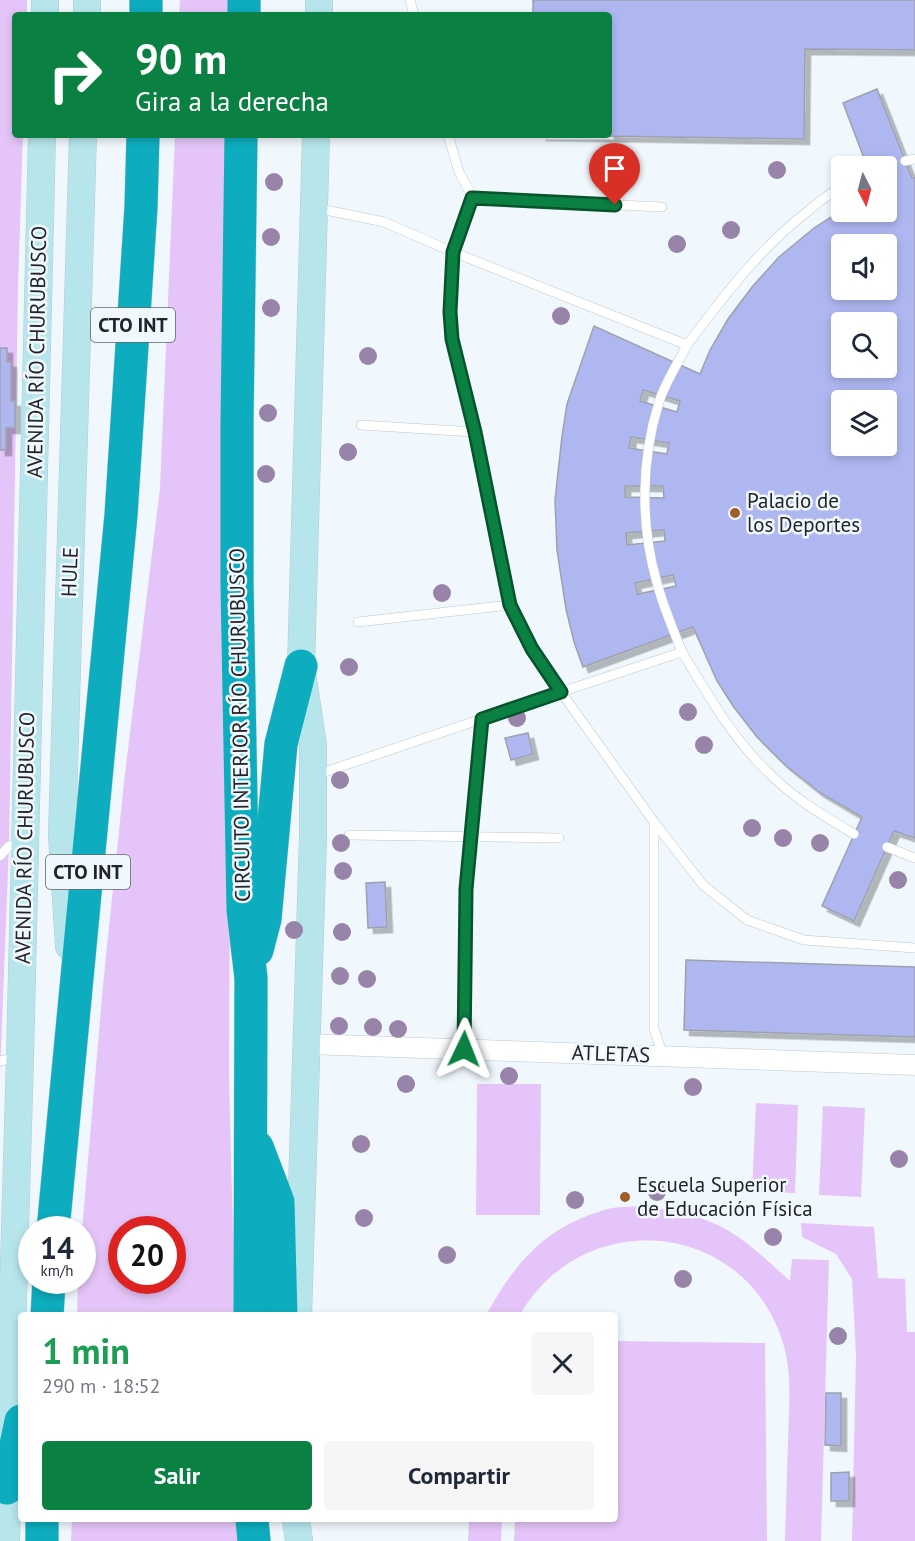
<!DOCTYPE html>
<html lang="es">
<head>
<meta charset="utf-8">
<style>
	:root { --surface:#fff; --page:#f6f6f7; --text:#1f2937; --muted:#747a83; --accent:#0b8043 }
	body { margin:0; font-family:"PT Sans",sans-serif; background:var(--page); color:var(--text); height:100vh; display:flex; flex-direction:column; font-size:22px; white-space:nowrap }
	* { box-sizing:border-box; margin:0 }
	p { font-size:20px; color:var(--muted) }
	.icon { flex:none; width:33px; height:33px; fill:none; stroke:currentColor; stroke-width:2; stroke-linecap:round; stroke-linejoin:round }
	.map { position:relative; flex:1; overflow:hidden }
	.drawer { position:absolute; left:18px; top:1312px; width:600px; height:210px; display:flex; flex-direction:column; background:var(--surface); border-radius:6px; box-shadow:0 3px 9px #0003 }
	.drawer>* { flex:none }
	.guide { position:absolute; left:12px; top:12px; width:600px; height:126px; border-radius:6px; box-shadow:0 3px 9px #0003; background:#0b8043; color:#fff; overflow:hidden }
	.needle { width:39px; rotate:174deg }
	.fabs { position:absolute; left:831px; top:156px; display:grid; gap:12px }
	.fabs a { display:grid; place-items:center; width:66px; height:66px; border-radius:6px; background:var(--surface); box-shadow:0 3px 9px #0003; font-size:30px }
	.speed { position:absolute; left:18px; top:1216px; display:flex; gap:12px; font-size:30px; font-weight:700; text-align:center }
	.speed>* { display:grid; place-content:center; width:78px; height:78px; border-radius:50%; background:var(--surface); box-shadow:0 3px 9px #0003; line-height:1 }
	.speed small { font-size:15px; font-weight:400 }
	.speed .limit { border:9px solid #d22; background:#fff; color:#111 }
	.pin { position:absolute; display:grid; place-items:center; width:51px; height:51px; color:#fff; margin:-62px -26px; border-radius:50% 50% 50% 0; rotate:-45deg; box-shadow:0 0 6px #0007 }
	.pin .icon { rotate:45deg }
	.me { position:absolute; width:66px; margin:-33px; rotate:2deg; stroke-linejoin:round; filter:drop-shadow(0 0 4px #0008) }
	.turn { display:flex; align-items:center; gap:21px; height:126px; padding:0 24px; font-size:27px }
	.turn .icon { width:78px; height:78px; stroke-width:2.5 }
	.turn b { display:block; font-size:42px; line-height:51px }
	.round { display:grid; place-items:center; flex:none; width:63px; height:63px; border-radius:6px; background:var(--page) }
	.headline { display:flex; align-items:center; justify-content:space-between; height:102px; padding:0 24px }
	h1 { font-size:36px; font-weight:700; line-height:45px; color:#1e9e55 }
	.button { display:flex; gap:12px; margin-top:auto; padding:12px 24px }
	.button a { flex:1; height:69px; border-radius:6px; background:var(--accent); color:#fff; font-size:24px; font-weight:700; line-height:69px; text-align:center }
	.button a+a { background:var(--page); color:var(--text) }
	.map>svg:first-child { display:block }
</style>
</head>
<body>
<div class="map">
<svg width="915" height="1541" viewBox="0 0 915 1541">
	<defs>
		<filter id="shadow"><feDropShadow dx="5.5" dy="5.5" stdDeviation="0" flood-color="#0004"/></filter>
	</defs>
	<rect width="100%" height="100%" fill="#f1f8fd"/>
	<!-- green -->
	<g fill="#e5c5f9" fill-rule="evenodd">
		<path d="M0 0H27V15H15V135H23L18 288 9 846 0 1074Z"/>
		<path d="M180 0H228V15H179Z"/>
		<path d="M175 135H225L230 865 229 1076 235 1315 77 1316 78 1281H82V1230L103 985 124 782 160 488ZM122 1230H172V1281H122Z"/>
		<path d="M477 1084H541L540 1215H476Z"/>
		<path d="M756 1103 798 1105 795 1193 752 1192Z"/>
		<path d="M823 1106 865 1108 861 1197 819 1195Z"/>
		<path d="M645 1206C674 1211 704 1216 729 1231 752 1245 771 1264 790 1281L792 1259 829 1260 821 1541H785C786 1508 787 1474 788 1441 789 1406 793 1370 781 1337 740 1218 581 1207 520 1315H486C515 1263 544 1228 604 1210 616 1206 632 1207 645 1206Z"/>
		<path d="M801 1223 874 1227 878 1278 905 1279 907 1332H915V1541H852L856 1355 852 1279 836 1254 802 1237Z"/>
		<path d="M615 1341 765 1343 767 1541H514L515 1520H615Z"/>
		<path d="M72 1520H245L247 1541H71Z"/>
		<path d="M469 1520H502L501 1541H468Z"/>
	</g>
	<!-- building -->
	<g fill="#afb7f1" stroke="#9ea1ad" stroke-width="1.5" fill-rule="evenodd" filter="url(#shadow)">
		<path d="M533 0H915V50L805 49 804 139 540 135H609V15H533Z"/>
		<path d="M877 89 912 178 915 177V838L894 831 854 921 822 906 862 817 819 792 785 765 757 737 733 706 717 681 693 627 583 667 574 642 566 609 557 550 555 500 562 436 567 404 594 326 700 374 710 350 728 319 752 287 779 257 814 228 842 210 886 212V166H867L843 103ZM842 244H886V290H842ZM842 322H886V368H842ZM643 390 680 401 677 412 640 401ZM842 400H886V446H842ZM631 437 669 443 667 454 629 448ZM625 486H663L664 498 625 497ZM664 530 665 541 627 545 626 533ZM673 575 676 586 638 594 635 583Z"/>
		<path d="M0 348H7V362H11V401H15V428H6V450H0Z"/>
		<path d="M528 733 533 754 511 760 505 738Z"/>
		<path d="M385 882 387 927 368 928 366 883Z"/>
		<path d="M686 960 915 967V1037L684 1030Z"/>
		<path d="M826 1393H841V1446L825 1445Z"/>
		<path d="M849 1472V1501H831V1473Z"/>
	</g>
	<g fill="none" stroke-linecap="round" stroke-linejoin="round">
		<defs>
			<g id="lane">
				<path d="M410 0 414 15"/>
				<path d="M905 161 915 159"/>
				<path d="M473 198 662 207"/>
				<path d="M316 208 384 222 453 252 687 345C725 295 758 250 808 211 819 202 829 193 842 187"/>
				<path d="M361 425 475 432"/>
				<path d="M358 622 510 605"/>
				<path d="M682 652C673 629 663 606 657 583 640 524 641 460 659 402 665 383 678 363 687 345"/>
				<path d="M316 775 561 692 532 649 510 605 475 432 452 339 450 312 453 252 473 198 459 172 448 135"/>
				<path d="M654 822V1029L663 1055"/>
				<path d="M854 834C824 816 793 798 768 772 732 738 707 693 682 652L561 692 654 822 703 885 747 920 804 940 915 948"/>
				<path d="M349 835 559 838"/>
				<path d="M887 847 915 858"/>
				<path d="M0 856 9 846 23 845"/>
				<path d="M464 1049 466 889 482 719"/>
				<path d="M0 1061 18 1057"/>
			</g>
			<path id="street" d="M307 1044 915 1065"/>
			<g id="secondary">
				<path d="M45 15V0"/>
				<path d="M87 15V0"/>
				<path d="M319 15V0"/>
				<path d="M69 946 62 835 83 135"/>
				<path d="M298 1316 313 837V745L301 666 316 135"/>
				<path d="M296 1520 299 1541"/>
				<path d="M6 1541 20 1057 42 135"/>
			</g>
			<g id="highway">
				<path d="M146 15V0"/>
				<path d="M244 15V0"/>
				<path d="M241 135 237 420V585L243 910 251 978 250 1316"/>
				<path d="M257 950 265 919 281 744 301 666"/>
				<path d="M257 1147 278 1202 281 1316"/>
				<path d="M53 1230 121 515 141 207 143 135"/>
				<path d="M47 1316 49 1281"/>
				<path d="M7 1488 21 1421"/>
				<path d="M252 1520 254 1541"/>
				<path d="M42 1541V1520"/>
			</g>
		</defs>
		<!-- lane casing -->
		<use href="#lane" stroke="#bcc7d0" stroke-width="10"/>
		<!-- street casing -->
		<use href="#street" stroke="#bcc7d0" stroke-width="21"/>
		<!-- secondary casing -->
		<use href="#secondary" stroke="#bcc7d0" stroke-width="28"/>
		<!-- highway casing -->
		<use href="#highway" stroke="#d3d3d4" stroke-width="34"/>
		<!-- lane -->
		<use href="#lane" stroke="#fff" stroke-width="9"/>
		<!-- street -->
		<use href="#street" stroke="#fff" stroke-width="20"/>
		<!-- secondary -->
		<use href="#secondary" stroke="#b6e6ec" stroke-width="27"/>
		<!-- highway -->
		<use href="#highway" stroke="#0dadbf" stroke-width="33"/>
	</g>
	<!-- trees -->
	<g fill="#9884a9">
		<circle cx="777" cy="170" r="9"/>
		<circle cx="274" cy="182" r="9"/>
		<circle cx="731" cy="230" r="9"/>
		<circle cx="271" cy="237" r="9"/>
		<circle cx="677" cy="244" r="9"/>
		<circle cx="271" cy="308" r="9"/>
		<circle cx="561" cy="316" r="9"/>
		<circle cx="368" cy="356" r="9"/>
		<circle cx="268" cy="413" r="9"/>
		<circle cx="348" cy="452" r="9"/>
		<circle cx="266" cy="474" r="9"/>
		<circle cx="442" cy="593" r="9"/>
		<circle cx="349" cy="667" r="9"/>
		<circle cx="688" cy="712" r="9"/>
		<circle cx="517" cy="718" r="9"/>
		<circle cx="704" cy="745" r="9"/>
		<circle cx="340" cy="780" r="9"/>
		<circle cx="752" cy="828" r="9"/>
		<circle cx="783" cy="838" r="9"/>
		<circle cx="341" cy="843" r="9"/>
		<circle cx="820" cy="843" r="9"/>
		<circle cx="343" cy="871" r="9"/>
		<circle cx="898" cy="880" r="9"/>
		<circle cx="294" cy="930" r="9"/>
		<circle cx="342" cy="932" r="9"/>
		<circle cx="340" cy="976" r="9"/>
		<circle cx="367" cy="979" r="9"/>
		<circle cx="339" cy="1026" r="9"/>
		<circle cx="373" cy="1027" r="9"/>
		<circle cx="398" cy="1029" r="9"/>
		<circle cx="509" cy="1076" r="9"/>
		<circle cx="406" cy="1084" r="9"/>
		<circle cx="693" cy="1087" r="9"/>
		<circle cx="361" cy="1144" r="9"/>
		<circle cx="899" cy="1159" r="9"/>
		<circle cx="657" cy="1192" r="9"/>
		<circle cx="575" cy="1200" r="9"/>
		<circle cx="364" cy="1218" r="9"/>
		<circle cx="773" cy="1237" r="9"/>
		<circle cx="447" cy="1255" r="9"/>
		<circle cx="683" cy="1279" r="9"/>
		<circle cx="838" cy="1336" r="9"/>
	</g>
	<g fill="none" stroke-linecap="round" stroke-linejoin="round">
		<defs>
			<path id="route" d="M464 1049 466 889 482 719 561 692 532 649 510 605 475 432 452 339 450 312 453 252 472 198 615 205"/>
		</defs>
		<!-- route casing -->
		<use href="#route" stroke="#07532c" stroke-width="15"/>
		<!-- route -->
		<use href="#route" stroke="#0b8043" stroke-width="10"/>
	</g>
	<!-- markers -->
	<g fill="#9f5e29" stroke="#f1f8fd" stroke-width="2">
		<circle cx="735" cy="513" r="6"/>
		<circle cx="625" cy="1197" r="6"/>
	</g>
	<g text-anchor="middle" stroke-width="5" stroke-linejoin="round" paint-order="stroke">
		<!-- shield labels -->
		<g fill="#f1f8fd" stroke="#5f6469" stroke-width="1.5">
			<rect x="91" y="308" width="84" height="34" rx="4.5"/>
			<rect x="46" y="855" width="84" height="34" rx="4.5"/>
		</g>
		<g font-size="20" font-weight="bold" fill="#212529">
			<text x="133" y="332">CTO INT</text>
			<text x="88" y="879">CTO INT</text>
		</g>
		<!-- street labels -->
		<g font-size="21" fill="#212529" stroke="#f1f8fd">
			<text transform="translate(37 352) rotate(-89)" y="7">AVENIDA RÍO CHURUBUSCO</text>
			<text transform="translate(70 572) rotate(-88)" y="7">HULE</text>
			<text transform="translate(240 725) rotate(-91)" y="7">CIRCUITO INTERIOR RÍO CHURUBUSCO</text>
			<text transform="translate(25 838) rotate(-89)" y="7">AVENIDA RÍO CHURUBUSCO</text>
			<text transform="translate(611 1054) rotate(2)" y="7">ATLETAS</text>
		</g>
		<!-- poi labels -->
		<g font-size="21" fill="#212529" stroke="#f1f8fd" text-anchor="start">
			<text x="747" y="508">Palacio de<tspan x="747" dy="24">los Deportes</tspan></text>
			<text x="637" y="1192">Escuela Superior<tspan x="637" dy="24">de Educación Física</tspan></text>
		</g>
	</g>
</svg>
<div class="fabs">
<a><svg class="needle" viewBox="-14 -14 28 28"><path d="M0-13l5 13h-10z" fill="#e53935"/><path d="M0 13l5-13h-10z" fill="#747a83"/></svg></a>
<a><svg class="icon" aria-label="sound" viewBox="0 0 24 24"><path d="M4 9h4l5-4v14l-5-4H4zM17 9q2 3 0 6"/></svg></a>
<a><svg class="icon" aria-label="search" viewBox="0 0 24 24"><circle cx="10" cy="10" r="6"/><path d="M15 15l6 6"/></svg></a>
<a><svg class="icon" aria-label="layers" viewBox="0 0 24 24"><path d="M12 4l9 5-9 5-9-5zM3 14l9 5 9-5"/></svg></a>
</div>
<div class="speed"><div>14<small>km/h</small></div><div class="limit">20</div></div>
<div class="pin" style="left:615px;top:205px;background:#d93025"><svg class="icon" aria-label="arrive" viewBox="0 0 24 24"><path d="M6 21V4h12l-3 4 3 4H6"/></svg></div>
<svg class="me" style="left:464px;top:1049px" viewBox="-20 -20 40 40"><path d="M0-17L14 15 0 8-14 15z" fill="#0b8043" stroke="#fff" stroke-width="4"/></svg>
<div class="guide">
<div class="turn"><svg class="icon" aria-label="right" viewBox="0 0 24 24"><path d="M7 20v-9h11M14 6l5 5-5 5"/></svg><div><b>90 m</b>Gira a la derecha</div></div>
</div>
<section class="drawer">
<div class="headline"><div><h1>1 min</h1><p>290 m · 18:52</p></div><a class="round"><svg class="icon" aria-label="close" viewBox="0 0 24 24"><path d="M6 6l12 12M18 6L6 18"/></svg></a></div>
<div class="button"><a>Salir</a><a>Compartir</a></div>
</section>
</div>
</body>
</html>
